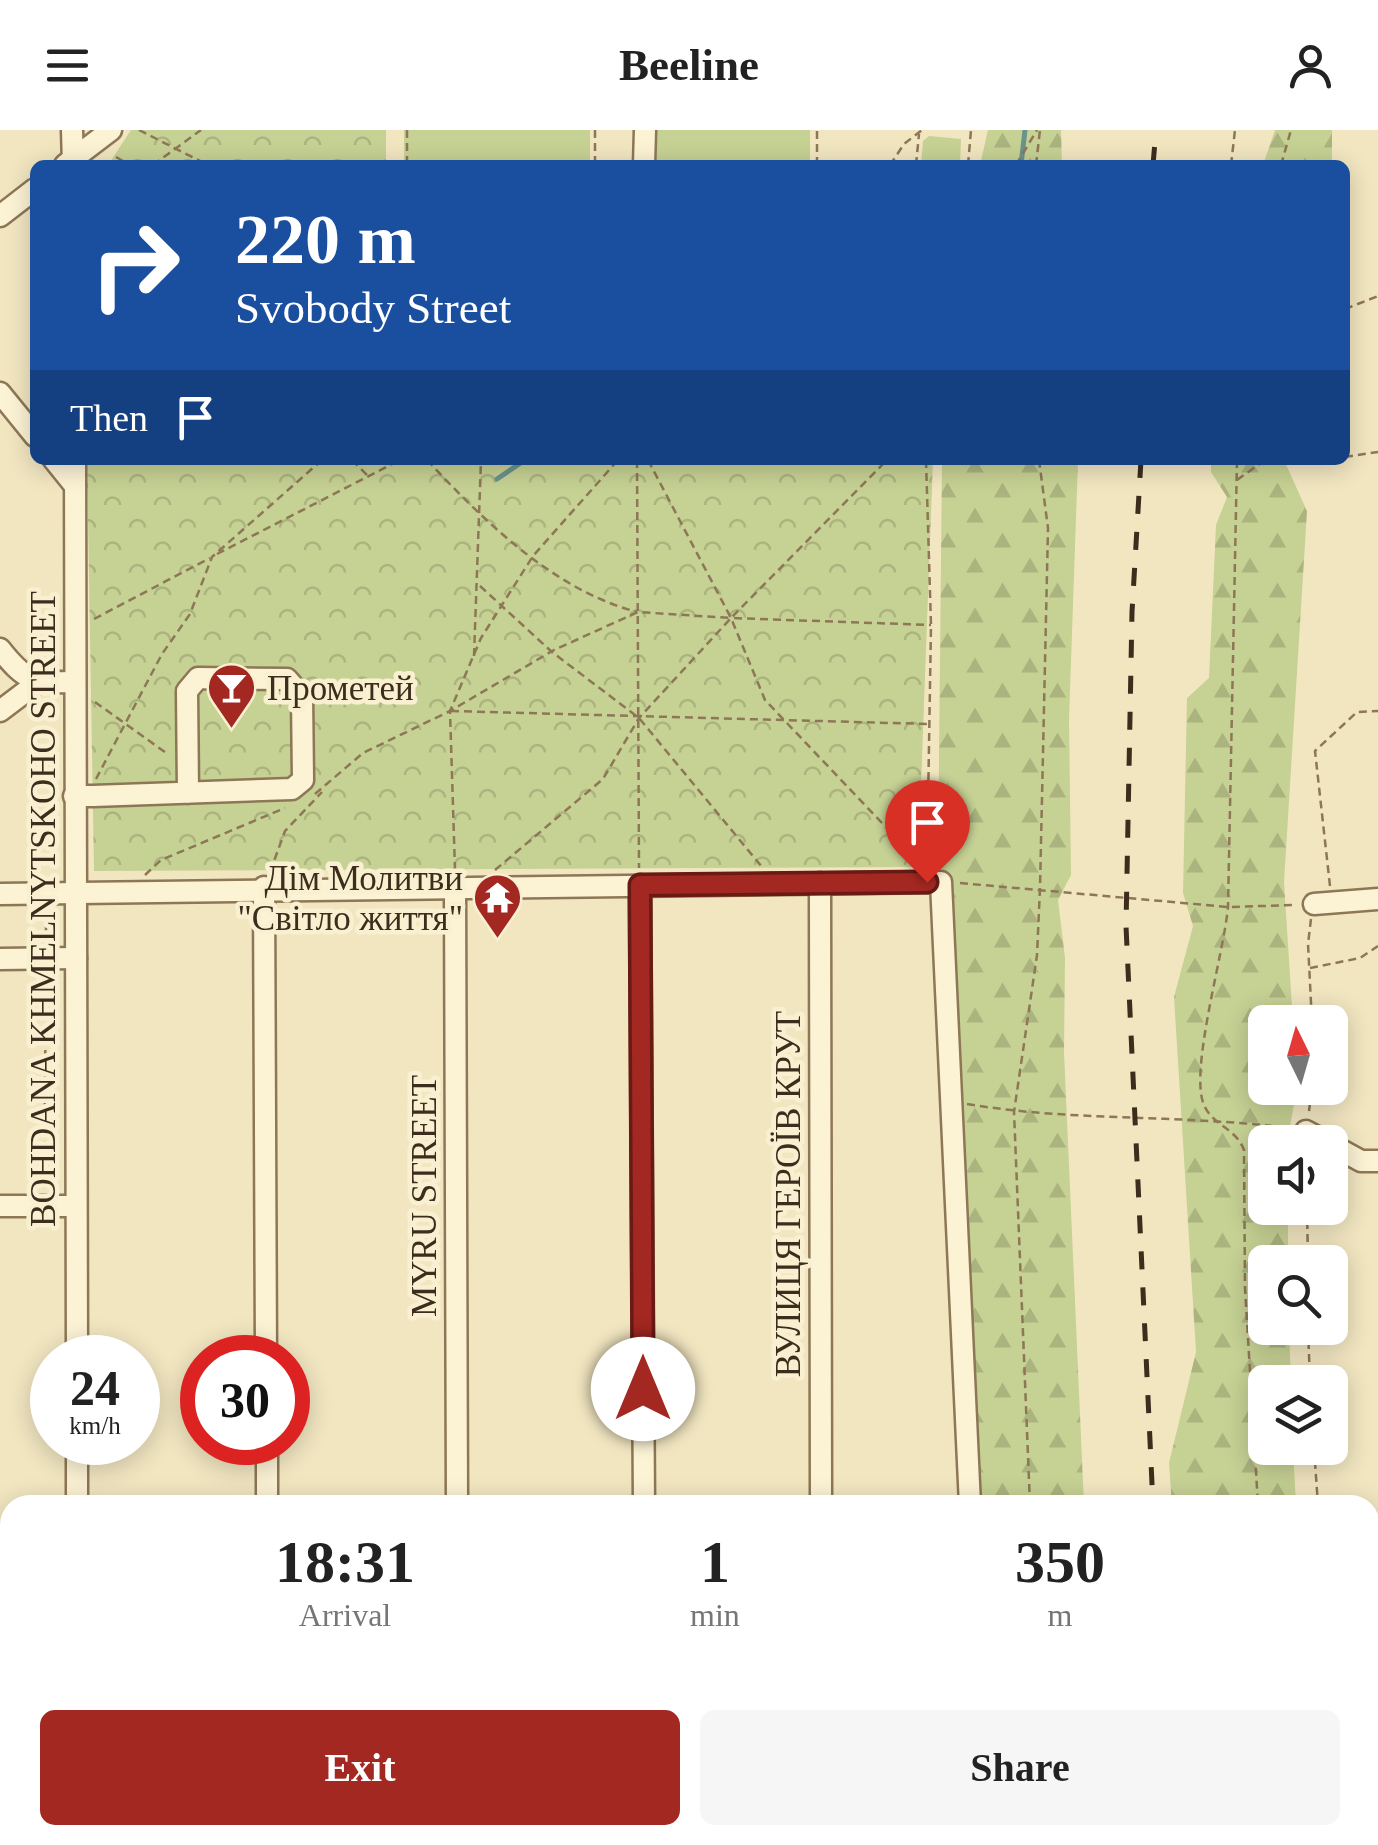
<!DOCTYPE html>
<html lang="en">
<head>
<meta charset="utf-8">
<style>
	:root { --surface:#fff; --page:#f6f6f6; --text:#222; --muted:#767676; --accent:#a22821 }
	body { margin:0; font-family:"Times New Roman",serif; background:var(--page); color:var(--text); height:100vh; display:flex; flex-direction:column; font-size:38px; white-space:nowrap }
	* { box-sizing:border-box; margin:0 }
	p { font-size:32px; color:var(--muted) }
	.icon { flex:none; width:55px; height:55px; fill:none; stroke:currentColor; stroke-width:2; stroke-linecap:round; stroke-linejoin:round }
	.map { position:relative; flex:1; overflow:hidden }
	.side { position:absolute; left:0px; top:1365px; width:1380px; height:350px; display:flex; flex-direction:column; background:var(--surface); border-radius:30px 30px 0 0; box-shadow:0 5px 25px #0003 }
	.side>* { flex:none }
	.top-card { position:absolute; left:30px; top:30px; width:1320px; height:305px; border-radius:15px; box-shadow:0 5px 25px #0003; background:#1a4fa0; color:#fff; overflow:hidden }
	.needle { width:65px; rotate:355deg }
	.tools { position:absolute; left:1248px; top:875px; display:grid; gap:20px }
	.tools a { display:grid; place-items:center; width:100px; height:100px; border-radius:15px; background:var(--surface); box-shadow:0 5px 25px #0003; font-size:50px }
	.speed { position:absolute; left:30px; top:1205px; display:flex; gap:20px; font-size:50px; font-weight:700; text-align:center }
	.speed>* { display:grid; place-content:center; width:130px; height:130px; border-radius:50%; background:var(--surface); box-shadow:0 5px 25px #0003; line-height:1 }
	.speed small { font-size:25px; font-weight:400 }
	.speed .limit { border:15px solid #d22; background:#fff; color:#111 }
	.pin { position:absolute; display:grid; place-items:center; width:85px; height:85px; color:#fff; margin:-102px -42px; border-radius:50% 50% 50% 0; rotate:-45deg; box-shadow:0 0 10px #0007 }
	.pin .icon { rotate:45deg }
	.me { position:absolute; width:110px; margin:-55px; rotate:0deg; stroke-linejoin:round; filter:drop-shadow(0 0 8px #0008) }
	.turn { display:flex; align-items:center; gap:35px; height:210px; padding:0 40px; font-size:45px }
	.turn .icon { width:130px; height:130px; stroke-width:2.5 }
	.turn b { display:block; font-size:70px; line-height:85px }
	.then { display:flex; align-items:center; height:95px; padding:0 40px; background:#0003; gap:20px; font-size:38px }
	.eta { display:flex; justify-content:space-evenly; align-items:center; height:170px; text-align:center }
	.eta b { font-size:60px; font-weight:600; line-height:70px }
	.primary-button { display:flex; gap:20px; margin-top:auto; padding:20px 40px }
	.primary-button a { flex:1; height:115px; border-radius:15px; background:var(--accent); color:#fff; font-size:40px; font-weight:600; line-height:115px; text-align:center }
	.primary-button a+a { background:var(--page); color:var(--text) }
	header { display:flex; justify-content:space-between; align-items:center; height:130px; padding:0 40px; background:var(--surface); font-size:45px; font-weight:600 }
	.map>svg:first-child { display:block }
</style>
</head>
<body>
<header><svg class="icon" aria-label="menu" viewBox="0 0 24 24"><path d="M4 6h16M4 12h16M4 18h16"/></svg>Beeline<svg class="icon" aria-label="person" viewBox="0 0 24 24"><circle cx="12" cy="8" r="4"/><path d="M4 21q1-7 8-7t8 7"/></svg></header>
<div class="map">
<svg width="1378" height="1715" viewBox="0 0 1378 1715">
	<defs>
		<pattern id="forest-firs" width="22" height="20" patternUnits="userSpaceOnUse" patternTransform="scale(2.5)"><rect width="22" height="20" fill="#c6d194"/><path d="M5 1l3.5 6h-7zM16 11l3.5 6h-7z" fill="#abb47f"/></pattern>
		<pattern id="park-crowns" width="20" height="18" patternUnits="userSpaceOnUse" patternTransform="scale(2.5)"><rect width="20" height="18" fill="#c6d194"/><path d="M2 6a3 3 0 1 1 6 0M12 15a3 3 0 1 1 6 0" fill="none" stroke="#abb47f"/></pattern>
	</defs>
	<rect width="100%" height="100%" fill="#f2e6c1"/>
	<!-- forest -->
	<g fill="url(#forest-firs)">
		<path d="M988 0H1061L1062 35H980Z"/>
		<path d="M1275 0H1332V35H1263Z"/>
		<path d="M942 330H1078L1069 590 1071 745 1058 770 1065 828 1064 922 1084 1375H979L952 766 938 729Z"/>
		<path d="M1211 330H1284L1307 381 1284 752 1293 892H1265V958H1296V964L1287 1012H1265V1078H1288V1132H1265V1198H1289L1291 1252H1265V1318H1293L1296 1375H1172L1169 1333 1196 1222 1174 867 1193 796 1183 763 1187 568 1209 548 1216 395 1227 367 1211 342Z"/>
		<rect x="994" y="1705" width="110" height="10"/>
		<path d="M1191 1705H1305L1306 1715H1192Z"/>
	</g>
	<!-- park -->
	<g fill="url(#park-crowns)">
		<path d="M131 0H386V35H108Z"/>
		<path d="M87 330H933L918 737 94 741Z"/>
	</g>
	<!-- garden -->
	<g fill="#c6d194">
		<rect x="404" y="0" width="186" height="35"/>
		<path d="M653 0H810V35H652Z"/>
		<path d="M929 6 961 9 960 35H921L923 11Z"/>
	</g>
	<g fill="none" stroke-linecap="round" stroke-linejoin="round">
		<!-- stream -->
		<g stroke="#6a938b" stroke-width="5">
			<path d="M1021 35 1025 0"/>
			<path d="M497 349 525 330"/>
		</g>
		<defs>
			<g id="minor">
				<path d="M72 0 73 35"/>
				<path d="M65 35 111 0"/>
				<path d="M644 35 645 0"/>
				<path d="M0 86 35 59"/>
				<path d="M0 263 35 306"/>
				<path d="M54 330 75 356"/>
				<path d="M75 330 77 1228"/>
				<path d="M0 519C25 551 33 553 73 552"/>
				<path d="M0 581 37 553"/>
				<path d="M74 666H93L292 659 303 650 302 566 287 549 198 548 187 561 188 663"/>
				<path d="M820 753 821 1375"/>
				<path d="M640 755 644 1375"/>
				<path d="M264 757 266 1228"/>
				<path d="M455 757 457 1375"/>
				<path d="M0 764 941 752 970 1375"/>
				<path d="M1314 774 1378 769"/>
				<path d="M0 829 76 828"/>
				<path d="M1306 1001 1327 1012"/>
				<path d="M1330 1014 1361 1031H1378"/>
				<path d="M0 1076H76"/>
				<path d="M77 1312V1375"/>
				<path d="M267 1312V1375"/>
				<path d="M0 1510H10"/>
				<path d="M78 1705V1715"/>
				<path d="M269 1705V1715"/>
				<path d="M459 1705V1715"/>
				<path d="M646 1705V1715"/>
				<path d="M824 1705V1715"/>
				<path d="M984 1705V1715"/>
			</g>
		</defs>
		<!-- minor casing -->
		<use href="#minor" stroke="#8d7756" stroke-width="25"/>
		<!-- path -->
		<g stroke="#8d7756" stroke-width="2.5" stroke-dasharray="8 5" stroke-linecap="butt">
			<path d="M139 0 208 35"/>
			<path d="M407 0V35"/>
			<path d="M595 0V35"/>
			<path d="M116 27 130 35"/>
			<path d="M153 35 201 0"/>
			<path d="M817 35V0"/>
			<path d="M890 35 904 14 922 0"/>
			<path d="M916 35 919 4"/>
			<path d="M968 35 971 0"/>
			<path d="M1016 35 1037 0"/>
			<path d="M1036 35 1040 0"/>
			<path d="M1231 35 1235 0"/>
			<path d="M1281 35 1291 0"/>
			<path d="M1345 179 1378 166"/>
			<path d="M1345 327 1378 322"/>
			<path d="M352 330 368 346"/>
			<path d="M427 330C485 392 554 460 637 482"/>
			<path d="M637 330 639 738"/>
			<path d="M648 330 731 488 765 570 921 734"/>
			<path d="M926 330 931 495 927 736"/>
			<path d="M1237 330 1228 777C1224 823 1189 941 1204 975 1213 996 1236 998 1244 1020L1245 1158 1258 1375"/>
			<path d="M1237 350 1265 330"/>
			<path d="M217 424 400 330"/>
			<path d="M480 456 552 522 639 588 762 737"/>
			<path d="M94 489 210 428"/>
			<path d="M474 526 481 330"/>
			<path d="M95 572 169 625"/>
			<path d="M451 581 929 594"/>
			<path d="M96 649 162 524 190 484 212 427 322 330"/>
			<path d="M315 664 363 623 450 581 554 520 638 482 731 488 887 330"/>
			<path d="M455 740 450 581 481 508 533 426 618 330"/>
			<path d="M495 740 603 649 639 588 731 488 931 495"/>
			<path d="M270 742 285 701 322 662"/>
			<path d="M145 745 161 730 285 678"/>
			<path d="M960 753 1228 777 1296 775"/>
			<path d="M1330 756 1315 621 1357 582 1378 581"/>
			<path d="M46 781V813"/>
			<path d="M1311 789 1308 814 1312 892"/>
			<path d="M1310 838 1360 828 1378 816"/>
			<path d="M967 974C1074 992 1181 984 1288 998"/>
			<path d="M1309 981 1312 958"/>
			<path d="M44 1058 46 846"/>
			<path d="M1307 1078 1308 1132"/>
			<path d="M1308 1198 1310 1252"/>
			<path d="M1314 1318 1318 1375"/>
			<path d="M1030 1375 1014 982 1037 825 1040 758 1048 398 1039 330"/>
			<path d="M1370 1521H1378"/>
			<path d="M1370 1585 1378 1584"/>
			<path d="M1370 1690 1378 1666"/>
			<path d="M1047 1705 1048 1715"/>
			<path d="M1273 1705 1275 1715"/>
			<path d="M1328 1705 1329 1715"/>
			<path d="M1364 1715 1366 1705"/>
		</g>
		<!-- minor -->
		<use href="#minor" stroke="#fcf3d5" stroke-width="20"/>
		<!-- rail -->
		<g stroke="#3c2d1c" stroke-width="5" stroke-dasharray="18 18" stroke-linecap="butt">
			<path d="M1153 35 1156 0"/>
			<path d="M1141 330 1132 482 1126 796 1153 1375"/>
			<path d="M1168 1705 1169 1715"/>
		</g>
	</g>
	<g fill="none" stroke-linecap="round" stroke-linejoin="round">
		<defs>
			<path id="route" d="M643 1259 640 755 927 752"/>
		</defs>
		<!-- route casing -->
		<use href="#route" stroke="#691a15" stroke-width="25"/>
		<!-- route -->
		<use href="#route" stroke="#a22821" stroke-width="18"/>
	</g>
	<!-- icons -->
	<defs>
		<symbol id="bar-pin" viewBox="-11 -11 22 30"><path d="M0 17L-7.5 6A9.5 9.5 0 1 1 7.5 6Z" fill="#a22821" stroke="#f9f0d1"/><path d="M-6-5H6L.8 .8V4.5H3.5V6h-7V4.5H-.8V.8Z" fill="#fff"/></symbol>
		<symbol id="temple-pin" viewBox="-11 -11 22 30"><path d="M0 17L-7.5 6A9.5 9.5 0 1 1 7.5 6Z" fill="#a22821" stroke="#f9f0d1"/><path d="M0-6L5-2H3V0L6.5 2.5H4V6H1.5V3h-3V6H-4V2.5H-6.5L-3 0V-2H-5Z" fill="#fff"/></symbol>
	</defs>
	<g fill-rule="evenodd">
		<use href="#bar-pin" x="204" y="530" width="55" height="75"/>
		<use href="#temple-pin" x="470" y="740" width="55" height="75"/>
	</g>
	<g text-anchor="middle" stroke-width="9" stroke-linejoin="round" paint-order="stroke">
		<!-- poi labels -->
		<g font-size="35" fill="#3c2d1c" stroke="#f9f0d1" text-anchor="start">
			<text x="267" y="570">Прометей</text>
			<text x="463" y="760" text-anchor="end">Дім Молитви<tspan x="463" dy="40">"Світло життя"</tspan></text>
		</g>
		<!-- street labels -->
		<g font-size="35" fill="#3c2d1c" stroke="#f9f0d1">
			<text transform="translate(43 779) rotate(-90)" y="12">BOHDANA KHMELNYTSKOHO STREET</text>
			<text transform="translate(788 1064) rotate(-90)" y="12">ВУЛИЦЯ ГЕРОЇВ КРУТ</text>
			<text transform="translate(424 1066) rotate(-90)" y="12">MYRU STREET</text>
		</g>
	</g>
</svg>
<div class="tools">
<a><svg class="needle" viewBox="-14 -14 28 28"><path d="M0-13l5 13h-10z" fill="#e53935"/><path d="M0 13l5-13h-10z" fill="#767676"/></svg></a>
<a><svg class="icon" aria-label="sound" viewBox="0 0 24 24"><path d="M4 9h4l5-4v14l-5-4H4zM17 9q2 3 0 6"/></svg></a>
<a><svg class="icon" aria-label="search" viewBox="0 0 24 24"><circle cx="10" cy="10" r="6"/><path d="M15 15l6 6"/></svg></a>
<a><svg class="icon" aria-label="layers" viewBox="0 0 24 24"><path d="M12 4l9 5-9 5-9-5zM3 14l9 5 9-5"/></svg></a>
</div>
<div class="speed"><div>24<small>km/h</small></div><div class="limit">30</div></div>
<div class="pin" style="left:927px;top:752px;background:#d93025"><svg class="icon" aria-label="arrive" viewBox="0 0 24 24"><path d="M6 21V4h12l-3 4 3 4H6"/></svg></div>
<svg class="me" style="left:643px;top:1259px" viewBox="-20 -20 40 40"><circle r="19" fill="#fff"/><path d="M0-13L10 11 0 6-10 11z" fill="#a22821"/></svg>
<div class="top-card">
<div class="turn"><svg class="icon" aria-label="right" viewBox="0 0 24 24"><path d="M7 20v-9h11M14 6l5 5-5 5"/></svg><div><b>220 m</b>Svobody Street</div></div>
<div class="then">Then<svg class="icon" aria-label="arrive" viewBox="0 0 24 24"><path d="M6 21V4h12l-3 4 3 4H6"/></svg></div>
</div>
<section class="side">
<div class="eta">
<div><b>18:31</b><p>Arrival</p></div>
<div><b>1</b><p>min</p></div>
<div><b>350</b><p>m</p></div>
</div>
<div class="primary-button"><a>Exit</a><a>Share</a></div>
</section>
</div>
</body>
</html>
